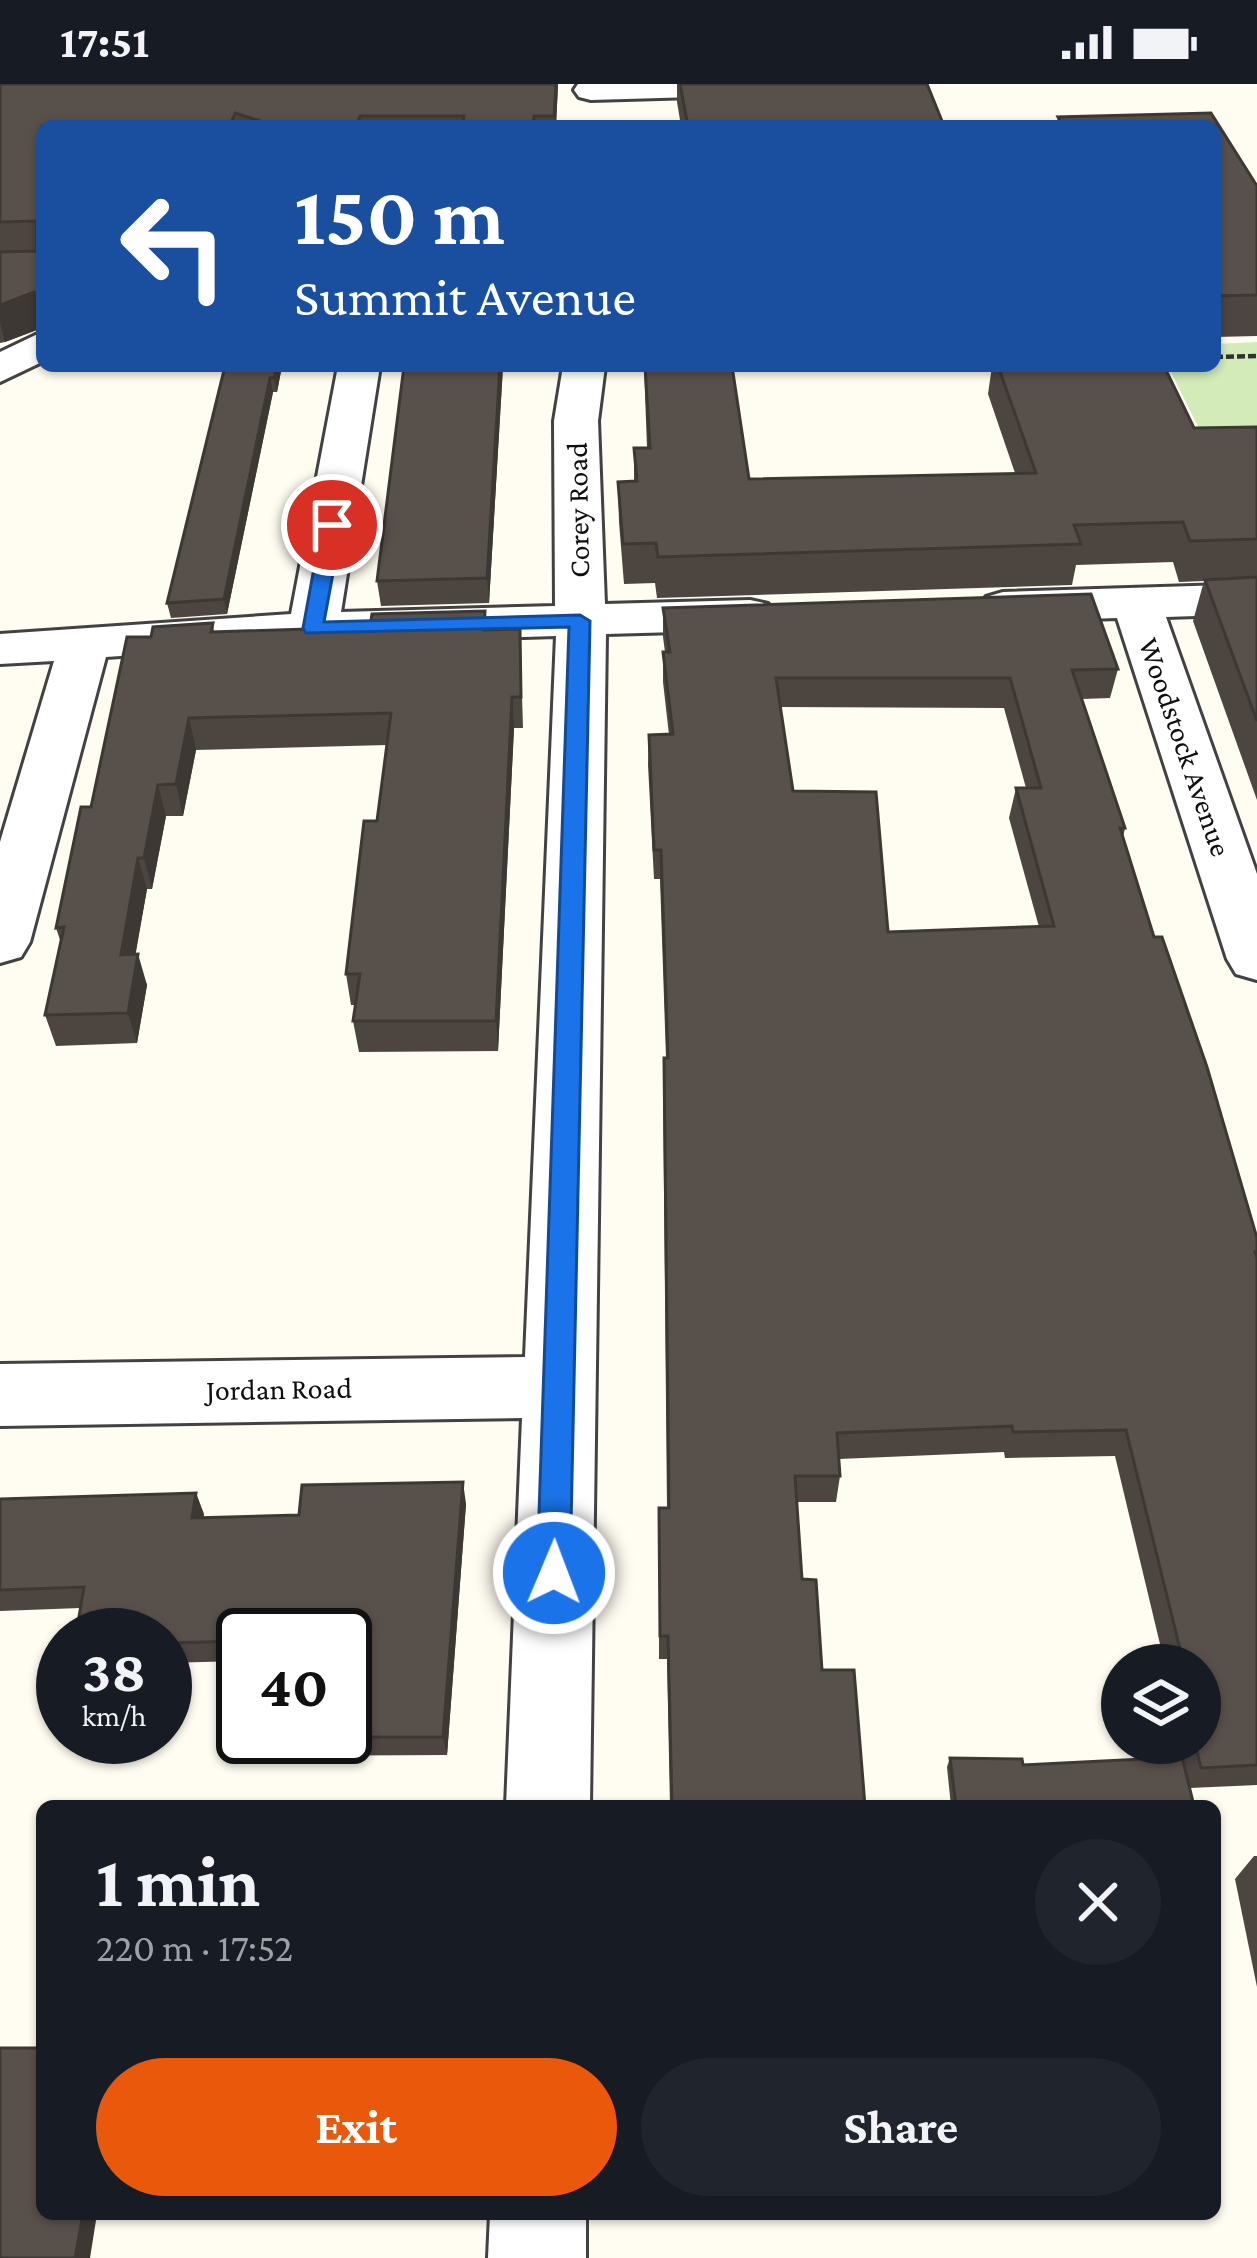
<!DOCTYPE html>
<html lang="en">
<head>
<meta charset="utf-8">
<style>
	:root { --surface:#171b24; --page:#20242c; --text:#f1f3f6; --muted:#9ea1a6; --accent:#ea580c }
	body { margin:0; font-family:"Crimson Pro",serif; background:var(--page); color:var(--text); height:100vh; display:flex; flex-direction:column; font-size:45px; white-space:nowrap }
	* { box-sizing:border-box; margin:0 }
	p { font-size:39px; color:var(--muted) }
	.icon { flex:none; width:66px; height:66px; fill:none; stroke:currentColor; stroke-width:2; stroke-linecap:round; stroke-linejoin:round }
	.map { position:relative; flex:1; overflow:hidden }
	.side { position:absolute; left:36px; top:1716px; width:1185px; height:420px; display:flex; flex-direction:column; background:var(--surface); border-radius:18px; box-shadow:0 3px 9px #0004 }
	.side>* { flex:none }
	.hud { position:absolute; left:36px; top:36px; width:1185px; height:252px; border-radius:18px; box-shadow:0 3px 9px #0004; background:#1a4fa0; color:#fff; overflow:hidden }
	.fabs { position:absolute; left:1101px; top:1560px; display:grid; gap:24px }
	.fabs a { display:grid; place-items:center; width:120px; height:120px; border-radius:50%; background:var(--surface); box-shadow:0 3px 9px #0004; font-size:60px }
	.speed { position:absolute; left:36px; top:1524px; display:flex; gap:24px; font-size:60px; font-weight:700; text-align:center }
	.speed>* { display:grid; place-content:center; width:156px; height:156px; border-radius:50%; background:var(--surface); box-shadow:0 3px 9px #0004; line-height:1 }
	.speed small { font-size:30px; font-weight:400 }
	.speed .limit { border:6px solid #111; border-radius:18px; background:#fff; color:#111 }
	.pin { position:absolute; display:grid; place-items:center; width:102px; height:102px; color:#fff; margin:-51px; border:6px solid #fff; border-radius:50%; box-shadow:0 3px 12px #0007 }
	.me { position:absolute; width:132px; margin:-66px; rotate:1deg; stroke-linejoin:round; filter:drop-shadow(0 0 9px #0008) }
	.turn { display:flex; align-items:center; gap:42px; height:252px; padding:0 60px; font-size:54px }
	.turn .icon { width:156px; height:156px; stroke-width:2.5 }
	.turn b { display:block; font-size:84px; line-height:102px }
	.round { display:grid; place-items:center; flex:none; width:126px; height:126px; border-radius:63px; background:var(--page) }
	.overview { display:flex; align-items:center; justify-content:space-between; height:204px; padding:0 60px }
	h1 { font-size:72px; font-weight:700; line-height:90px }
	.cta { display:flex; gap:24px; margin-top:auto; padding:24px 60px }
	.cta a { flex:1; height:138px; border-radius:72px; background:var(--accent); color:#fff; font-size:48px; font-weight:700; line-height:138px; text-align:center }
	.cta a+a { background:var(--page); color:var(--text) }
	.status { display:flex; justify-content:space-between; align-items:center; height:84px; padding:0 60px; background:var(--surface); direction:ltr }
	.status svg { height:33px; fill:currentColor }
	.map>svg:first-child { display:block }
</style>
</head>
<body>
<div class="status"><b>17:51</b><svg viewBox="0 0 49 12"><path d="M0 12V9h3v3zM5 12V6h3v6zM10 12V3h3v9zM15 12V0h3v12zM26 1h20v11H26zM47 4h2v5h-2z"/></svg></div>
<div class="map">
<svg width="1257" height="2174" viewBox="0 0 1257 2174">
	<rect width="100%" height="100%" fill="#fffcf1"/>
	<!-- green -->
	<path fill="#d2ebb9" d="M1257 258V380L1217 381 1168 282H1215V260Z"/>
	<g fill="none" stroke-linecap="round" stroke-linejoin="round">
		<defs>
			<g id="minor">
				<path d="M578 0H820L815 7 803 10 591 16 579 13 574 6Z"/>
				<path d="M42 248V278L0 298V268Z"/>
				<path d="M338 282H380L341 528 555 522 554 337 563 282H605L598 337 605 520 750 516 768 520 775 531 768 542 750 546 606 550 590 1722H506L522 1334 0 1342V1280L525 1273 556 552 313 559 106 573 30 858 21 873 0 879V758L54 577 0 580V550L291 530Z"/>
				<path d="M1257 500V530L1166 533 1257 790V896L1236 890 1227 875 1117 534 1003 538 986 533 978 523 986 513 1003 508Z"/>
				<path d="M490 2130H586V2174H488Z"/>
			</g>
		</defs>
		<!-- minor casing -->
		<use href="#minor" stroke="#424242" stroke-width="6"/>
		<!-- path -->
		<path stroke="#313131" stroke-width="4.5" stroke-dasharray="8 3" stroke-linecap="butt" d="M1215 273 1257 272"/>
		<!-- minor -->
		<use href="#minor" fill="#fff" fill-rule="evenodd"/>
	</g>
	<!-- wall -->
	<g fill="#4c4540" fill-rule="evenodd">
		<path d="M0 0H558L556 42H42V244L5 258 0 259Z"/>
		<path d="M677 0H792L944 42H681L677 18Z"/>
		<path d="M1211 29 1257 102V252L1215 253V42H1056L1058 33Z"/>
		<path d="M225 282H282L277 308H273L227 530 171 534 167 519Z"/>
		<path d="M503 282 489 519 381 522 377 497Z"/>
		<path d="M644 282 749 395 1015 389 988 310 992 282H1164L1194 344 1257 343V716L1193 537 1204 497 1179 498 1173 478 1076 481 1072 501 657 514 655 499 624 500 619 438 618 398 634 397V364H647Z"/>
		<path d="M663 524 1118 585 1110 614 1082 615 1125 744 1123 754 1154 853 1257 1154V1701L1190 1704 1194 1722H951L947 1683 950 1674 1023 1681 1180 1673 1176 1659H1200V1581H1165L1115 1372 1005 1374 1004 1368 839 1375 840 1392 836 1418H797L802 1495 822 1586 865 1722H670L667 1575H659V1449L667 1424 663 1003 664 974H666L660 795H654L648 681 649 651H669L663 598V568H665L663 553ZM780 623 1004 624 1026 704H1016L1009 734 1039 843 888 848 793 707Z"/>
		<path d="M213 539 214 548 520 545 523 644H514L498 967 359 968 353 937 356 921H351L346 890 377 737 387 661 196 666 183 732H166L152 805H147L135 871 147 901 137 959 56 962 45 931 61 859 56 844 91 723 151 553Z"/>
		<path d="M196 1409 204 1433 299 1431 466 1420 447 1671 238 1672 230 1654 241 1577 165 1579V1551L80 1524 0 1527V1415Z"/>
		<path d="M1254 1772H1257V1903L1235 1795Z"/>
	</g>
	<!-- shaded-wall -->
	<g fill="#3e3834">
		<path d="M556 0H558L556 42H555Z"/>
		<path d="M34 208 42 244 5 258 0 238V221Z"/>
		<path d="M277 282H282L277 308 274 294Z"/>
		<path d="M500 282H503L489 519 487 494Z"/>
		<path d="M270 294 273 308 227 530 224 515Z"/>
		<path d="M512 613 514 644 498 967 496 937Z"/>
		<path d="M189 634 196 666 183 732 176 700Z"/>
		<path d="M158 701 166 732 152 805 144 774Z"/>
		<path d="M138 774 147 805 130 902 121 871Z"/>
		<path d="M138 870 147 901 137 959 128 929Z"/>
		<path d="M463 1398 466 1420 447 1671 443 1653Z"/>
		<path d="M196 1409 204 1430 201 1455 192 1434Z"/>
		<path d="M83 2130H97L90 2174H75Z"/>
	</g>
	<!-- building -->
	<g fill="#58504b" stroke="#3e3834" stroke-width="3" fill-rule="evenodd">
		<path d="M0 0H556L554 32H534L533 42H462L464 32H360L357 42H276L235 29 230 42H42V220H37L34 208 0 221V168L37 167V137L0 138Z"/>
		<path d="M680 0H927L944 42H688Z"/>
		<path d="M1211 29 1257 102V211L1215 212V42H1063L1058 33Z"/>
		<path d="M225 282H277L274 294H270L224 515 167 519Z"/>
		<path d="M404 282H500L487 494 377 497Z"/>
		<path d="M645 282H732L749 395 1036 389 998 282H1164L1194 344 1257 343V455L1190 457 1183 438 1074 441 1081 460 658 473 656 459 623 460 618 398 637 397 634 364H650Z"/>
		<path d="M1257 493V637L1205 496Z"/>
		<path d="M1091 510 1118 585 1072 586 1125 744H1120L1154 853H1162L1207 983 1257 1154V1168H1255L1257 1174V1681L1201 1684 1195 1659H1200V1581H1184L1126 1346 1013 1348 1012 1342 837 1349 840 1392H795L802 1495 816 1496 822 1586H854L865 1722H672L668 1552H660L659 1424H669L664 974H668L661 766H654L649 651 673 650 663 568H670L663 524ZM776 594H1010L1041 704H1016L1054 842 888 848 876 708 793 707Z"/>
		<path d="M485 527 484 546 520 545 521 613H512L496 937H353L360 890H346L364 737H377L391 629 189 634 176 700 158 701 144 774H138L121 871 138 870 128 929 45 931 64 843 56 844 81 723H91L127 553H151L153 543 213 539 211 548 370 543 372 530Z"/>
		<path d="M463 1398 443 1653H345V1551H243V1557L165 1559V1551H76L84 1503 0 1506V1415L196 1409 192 1434 299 1431 302 1401Z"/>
		<path d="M243 1559V1653H345L230 1654Z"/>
		<path d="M1182 1673 1194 1722H956L950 1674 1022 1675 1023 1681Z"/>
		<path d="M42 1940V2130H83L75 2174H0V1964H37Z"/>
	</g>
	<!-- route -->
	<path fill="#1a73e8" stroke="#114b97" stroke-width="3" d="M332 435 342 441 324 538 580 531 590 537 570 1489 565 1500 554 1504 542 1500 537 1489 569 543 306 549 303 544 322 441Z"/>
	<g text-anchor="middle" stroke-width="12" stroke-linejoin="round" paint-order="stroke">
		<!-- street labels -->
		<g font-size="30" fill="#0f0f0f" stroke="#fff">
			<text transform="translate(578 426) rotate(-91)" y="10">Corey Road</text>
			<text transform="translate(1185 663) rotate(71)" y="10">Woodstock Avenue</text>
			<text transform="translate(279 1305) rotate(-1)" y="10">Jordan Road</text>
		</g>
	</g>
</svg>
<div class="fabs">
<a><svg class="icon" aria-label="layers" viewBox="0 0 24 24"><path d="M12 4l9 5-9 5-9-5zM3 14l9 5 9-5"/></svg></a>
</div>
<div class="speed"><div>38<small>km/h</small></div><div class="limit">40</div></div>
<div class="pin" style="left:332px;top:441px;background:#d93025"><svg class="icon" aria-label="arrive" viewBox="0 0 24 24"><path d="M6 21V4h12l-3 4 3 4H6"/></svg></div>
<svg class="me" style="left:554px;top:1489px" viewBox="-20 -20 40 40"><circle r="17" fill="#1a73e8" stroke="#fff" stroke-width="3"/><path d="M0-11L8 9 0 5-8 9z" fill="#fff"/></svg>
<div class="hud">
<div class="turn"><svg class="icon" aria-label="left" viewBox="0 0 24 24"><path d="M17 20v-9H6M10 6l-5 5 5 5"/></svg><div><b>150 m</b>Summit Avenue</div></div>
</div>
<section class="side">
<div class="overview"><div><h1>1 min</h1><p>220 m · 17:52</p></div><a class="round"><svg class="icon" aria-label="close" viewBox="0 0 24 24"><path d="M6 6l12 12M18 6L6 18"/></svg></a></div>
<div class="cta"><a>Exit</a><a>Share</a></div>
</section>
</div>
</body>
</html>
